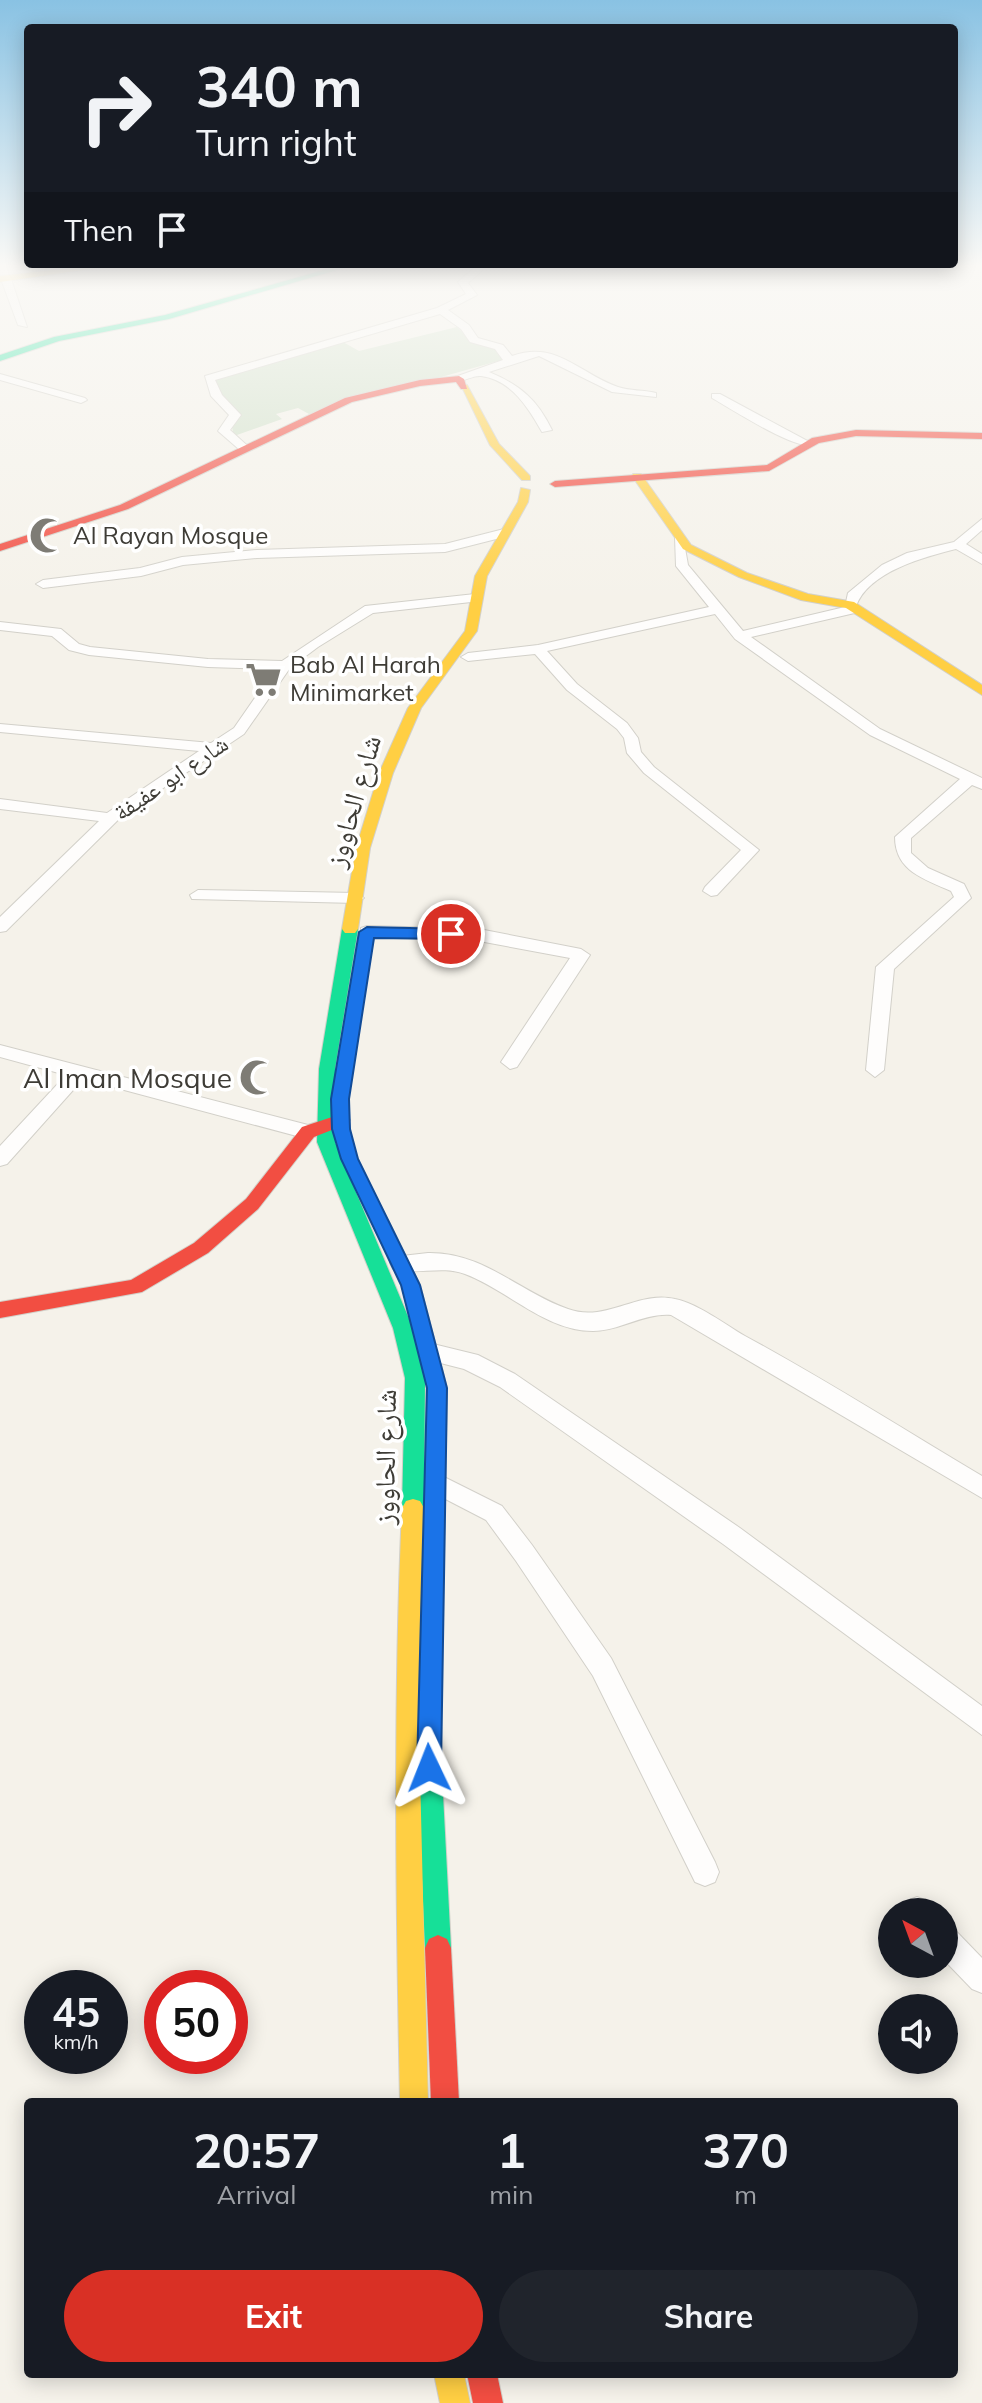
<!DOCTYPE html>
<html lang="en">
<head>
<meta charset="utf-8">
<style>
	:root { --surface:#171b24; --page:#20242c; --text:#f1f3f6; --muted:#9ea1a6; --accent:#d93025 }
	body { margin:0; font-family:Mulish,"Noto Naskh Arabic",sans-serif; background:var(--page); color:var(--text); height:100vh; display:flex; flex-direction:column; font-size:30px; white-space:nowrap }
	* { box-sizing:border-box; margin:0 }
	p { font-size:26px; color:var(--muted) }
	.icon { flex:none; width:44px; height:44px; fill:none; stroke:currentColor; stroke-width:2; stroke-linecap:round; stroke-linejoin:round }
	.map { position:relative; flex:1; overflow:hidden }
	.panel { position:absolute; left:24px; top:2098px; width:934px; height:280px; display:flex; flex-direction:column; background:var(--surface); border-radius:8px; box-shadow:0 4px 20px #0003 }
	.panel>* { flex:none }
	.hud { position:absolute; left:24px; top:24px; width:934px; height:244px; border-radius:8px; box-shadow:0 4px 20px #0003; background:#171b24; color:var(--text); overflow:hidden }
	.needle { width:52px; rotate:319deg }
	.controls { position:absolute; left:878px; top:1898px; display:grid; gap:16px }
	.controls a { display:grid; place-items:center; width:80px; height:80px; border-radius:50%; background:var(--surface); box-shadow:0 4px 20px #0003; font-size:40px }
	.speed { position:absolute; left:24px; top:1970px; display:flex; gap:16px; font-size:40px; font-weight:700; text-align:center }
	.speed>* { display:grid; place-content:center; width:104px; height:104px; border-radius:50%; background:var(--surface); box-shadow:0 4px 20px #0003; line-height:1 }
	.speed small { font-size:20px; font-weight:400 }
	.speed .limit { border:12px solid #d22; background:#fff; color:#111 }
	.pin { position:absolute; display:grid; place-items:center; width:68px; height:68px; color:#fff; margin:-34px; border:4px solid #fff; border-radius:50%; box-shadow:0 2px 8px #0007 }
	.me { position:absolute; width:88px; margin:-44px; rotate:358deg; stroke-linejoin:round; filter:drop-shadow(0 0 6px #0008) }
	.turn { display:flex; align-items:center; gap:28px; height:168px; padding:0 40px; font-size:36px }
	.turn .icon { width:104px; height:104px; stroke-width:2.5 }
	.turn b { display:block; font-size:56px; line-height:68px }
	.then { display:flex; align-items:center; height:76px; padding:0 40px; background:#0003; gap:16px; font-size:30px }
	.eta { display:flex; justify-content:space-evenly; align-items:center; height:136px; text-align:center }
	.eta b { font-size:48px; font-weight:700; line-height:56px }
	.primary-button { display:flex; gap:16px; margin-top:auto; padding:16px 40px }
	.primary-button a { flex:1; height:92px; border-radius:48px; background:var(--accent); color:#fff; font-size:32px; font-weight:700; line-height:92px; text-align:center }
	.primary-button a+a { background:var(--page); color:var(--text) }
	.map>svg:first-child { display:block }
</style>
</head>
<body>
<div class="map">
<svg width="982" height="2403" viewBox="0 0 982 2403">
	<rect width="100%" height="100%" fill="#f5f2ea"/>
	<!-- green -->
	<path fill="#d0e0c9" d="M457 327 476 344 496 349 502 360 309 414 298 408 276 414 282 419 234 436 232 427 240 415 214 389 216 380 229 374 343 342 359 351Z"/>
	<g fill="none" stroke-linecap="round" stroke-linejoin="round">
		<defs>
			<g id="street">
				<path d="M475 267H486L468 283 477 295 448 310 469 325 478 338 503 345 512 356C557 340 578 373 618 387 630 391 644 390 656 393V397L612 392 539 356 489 372C520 385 537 399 552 430L542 432C529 409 512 380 481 376 473 375 464 382 455 381V377L503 360 495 349 470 342 461 329 440 314 215 380 222 395 241 415 230 430 251 449 241 451 218 431 229 415 211 396 205 376 437 308 466 294 458 282Z"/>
				<path d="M6 276 11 279 27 327 18 325 1 279Z"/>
				<path d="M0 374 85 398 87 400 81 403 0 380Z"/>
				<path d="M712 394H720L813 444C799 453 730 408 712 398Z"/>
				<path d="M982 519V530L966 544 982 554V564L956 549C925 557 869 571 856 606L861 609 859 612 751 637 880 729 982 778V789L972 785 911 838V853L928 868 964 884 971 898 894 969 884 1070 875 1077 866 1070 876 967 954 897 951 891C924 879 895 871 895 837L960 779 870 735 735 639 715 614 547 651 577 684 627 723 638 738 641 752 654 767 759 850 717 895 711 896 703 891 705 887 741 850 644 773 627 753 624 738 617 729 567 690 535 654 468 661 461 657 468 653 538 645 709 607 676 566 675 537H683L688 565 743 631 845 607 848 593 882 565 907 553 954 542Z"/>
				<path d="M504 529 510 533 508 536 445 552 257 558 183 565 141 576 43 588 36 584 43 580 140 568 182 557 257 550 445 544Z"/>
				<path d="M475 594 480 595V601L373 613 318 647 290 668 244 734 123 815 6 931 0 932V917L99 821 0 809V799L107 813 199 751 0 732V724L211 743 234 728 275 669 208 667 89 655 69 650 52 636 0 630V622L61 629 79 644 90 647 208 659 282 661 365 606Z"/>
				<path d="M198 890 356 893 364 898 356 903 192 899 190 895Z"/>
				<path d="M367 926 479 929 581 949 590 955 517 1067 510 1069 501 1062 570 958 479 941 361 936V928Z"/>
				<path d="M0 1045 308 1125 318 1132 308 1139 83 1079 7 1164 0 1166V1146L66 1075 0 1057Z"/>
				<path d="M428 1253C484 1252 519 1292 568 1309 606 1323 638 1290 675 1299 699 1304 724 1324 745 1336 826 1380 903 1429 982 1476V1498L671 1315C643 1313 620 1331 593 1331 545 1331 508 1290 465 1274 441 1265 416 1276 393 1269L390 1263 393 1257Z"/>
				<path d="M429 1343 478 1355 515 1374 740 1528 982 1706V1735L723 1544 500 1387 464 1369 421 1358 418 1352 421 1346Z"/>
				<path d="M436 1473 502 1506 532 1545 611 1658 715 1862 719 1872 715 1882 705 1886 695 1882 593 1676 516 1561 486 1520 428 1490 424 1483 428 1476Z"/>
				<path d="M917 1897 927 1901 931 1912H903L907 1901Z"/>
				<path d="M944 1925 954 1929 982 1958V1993L972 1989 944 1960Z"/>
			</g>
			<g id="fast">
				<path d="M334 267H347L169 319 59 341 0 361V355L54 337 165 315Z"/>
				<path d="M350 924 358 929 335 1069V1142L412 1326 402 1285 373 1225 376 1220H388L420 1285 447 1388 440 1737 451 1948 447 1957 438 1961 429 1957 425 1948 416 1737 423 1508 420 1515 413 1517 406 1515 402 1508 405 1378 393 1328 317 1142 319 1069 342 929ZM425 1379 427 1388 424 1500Z"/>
			</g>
			<g id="slow">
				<path d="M80 267H103L0 282V276Z"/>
				<path d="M461 385H467L499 444 530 476V480H522L490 445Z"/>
				<path d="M633 474H641L691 545 747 573 808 594 854 602 982 685V695L846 608 801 600 739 577 683 549 632 476Z"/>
				<path d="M521 488 530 490 528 502 487 576 477 631 421 708 393 773 370 848 358 929 355 933H345L342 929 356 848 379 773 408 708 465 631 475 576 518 502Z"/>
				<path d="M413 1499 420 1501 424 1508 419 1731 428 2102H400C396 1904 393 1706 402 1508L406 1501Z"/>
				<path d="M434 2374H464L470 2403H440Z"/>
			</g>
			<g id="jam">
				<path d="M459 376 464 379 467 389H461L456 382 420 386 352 402 128 509 0 551V544L120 505 345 398 420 380Z"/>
				<path d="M856 430 982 433V439L856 436 819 443 769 471 555 487 550 484 555 481 767 465 812 438Z"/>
				<path d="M341 1114 347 1116 350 1120 347 1124 314 1137 258 1209 208 1253 142 1292 0 1318V1302L131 1280 194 1243 246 1199 302 1127Z"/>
				<path d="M438 1935 447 1939 451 1948 459 2102H431L425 1948 429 1939Z"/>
				<path d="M467 2374H497L503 2403H473Z"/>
			</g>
		</defs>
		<!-- street casing -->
		<use href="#street" stroke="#d2d0c9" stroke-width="2"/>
		<!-- fast casing -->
		<use href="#fast" stroke="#d2d0c9" stroke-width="2"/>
		<!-- slow casing -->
		<use href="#slow" stroke="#d2d0c9" stroke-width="2"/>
		<!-- jam casing -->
		<use href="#jam" stroke="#d2d0c9" stroke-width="2"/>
		<!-- street -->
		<use href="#street" fill="#fefdfc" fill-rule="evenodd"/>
		<!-- fast -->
		<use href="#fast" fill="#16e098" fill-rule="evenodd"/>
		<!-- slow -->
		<use href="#slow" fill="#ffcf43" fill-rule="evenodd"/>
		<!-- jam -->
		<use href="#jam" fill="#f24e42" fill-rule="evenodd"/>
	</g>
	<!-- sky -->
	<linearGradient id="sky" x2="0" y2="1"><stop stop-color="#89c2e3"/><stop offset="0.44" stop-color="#faf9f6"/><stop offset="1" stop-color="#faf9f6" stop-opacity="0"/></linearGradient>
	<rect width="982" height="603" fill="url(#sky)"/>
	<!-- route -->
	<path fill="#1a73e8" stroke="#114b97" stroke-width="2" d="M367 927 451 929 459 934 451 939 374 938 349 1099 350 1129 358 1159 420 1285 447 1388 441 1768 438 1777 429 1780 421 1777 417 1768 427 1388 401 1285 341 1159 332 1129 331 1099 359 932Z"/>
	<!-- icons -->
	<defs>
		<symbol id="mosque-bare" viewBox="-9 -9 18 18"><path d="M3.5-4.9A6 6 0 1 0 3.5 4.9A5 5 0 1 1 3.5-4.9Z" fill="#7e7c75" stroke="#fff" stroke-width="2.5" paint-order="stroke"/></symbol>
		<symbol id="supermarket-bare" viewBox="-9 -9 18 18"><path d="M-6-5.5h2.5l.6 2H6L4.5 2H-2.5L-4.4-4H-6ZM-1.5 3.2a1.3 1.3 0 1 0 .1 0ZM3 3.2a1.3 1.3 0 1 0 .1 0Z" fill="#7e7c75" stroke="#fff" stroke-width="2.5" paint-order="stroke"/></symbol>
	</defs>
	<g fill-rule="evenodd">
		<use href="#mosque-bare" x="22" y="510" width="51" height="51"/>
		<use href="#supermarket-bare" x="238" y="654" width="51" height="51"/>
		<use href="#mosque-bare" x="232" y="1052" width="51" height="51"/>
	</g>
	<g text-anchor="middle" stroke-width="7" stroke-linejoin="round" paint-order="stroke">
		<!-- far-poi labels -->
		<g font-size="24" fill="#3e3c36" stroke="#fff" text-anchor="start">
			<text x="73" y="544">Al Rayan Mosque</text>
			<text x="290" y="673">Bab Al Harah<tspan x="290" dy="28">Minimarket</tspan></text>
		</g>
		<!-- far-street labels -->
		<g font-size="24" fill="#3e3c36" stroke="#fff">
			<text transform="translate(171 778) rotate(-34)" y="8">شارع ابو عفيفة</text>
		</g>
		<!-- street labels -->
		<g font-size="28" fill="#3e3c36" stroke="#fff">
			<text transform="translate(353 801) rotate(-74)" y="10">شارع الحاووز</text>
			<text transform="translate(385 1457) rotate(-89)" y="10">شارع الحاووز</text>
		</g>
		<!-- poi labels -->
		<g font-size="28" fill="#3e3c36" stroke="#fff" text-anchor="end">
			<text x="232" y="1088">Al Iman Mosque</text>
		</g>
	</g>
</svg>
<div class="controls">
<a><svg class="needle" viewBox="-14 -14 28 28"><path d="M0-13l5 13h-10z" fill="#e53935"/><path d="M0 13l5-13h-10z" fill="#9ea1a6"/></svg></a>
<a><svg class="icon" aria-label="sound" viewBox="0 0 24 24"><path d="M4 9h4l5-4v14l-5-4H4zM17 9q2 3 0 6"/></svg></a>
</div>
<div class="speed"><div>45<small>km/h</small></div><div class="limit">50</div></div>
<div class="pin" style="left:451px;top:934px;background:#d93025"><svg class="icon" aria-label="arrive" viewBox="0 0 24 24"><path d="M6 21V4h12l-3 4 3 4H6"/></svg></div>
<svg class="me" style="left:429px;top:1768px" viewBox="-20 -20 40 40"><path d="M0-17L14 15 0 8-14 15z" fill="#1a73e8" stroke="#fff" stroke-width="4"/></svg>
<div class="hud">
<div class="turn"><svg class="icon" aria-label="right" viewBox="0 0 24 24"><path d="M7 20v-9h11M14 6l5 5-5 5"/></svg><div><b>340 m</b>Turn right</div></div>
<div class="then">Then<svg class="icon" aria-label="arrive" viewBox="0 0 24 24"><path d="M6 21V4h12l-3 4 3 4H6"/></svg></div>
</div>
<section class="panel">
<div class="eta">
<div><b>20:57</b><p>Arrival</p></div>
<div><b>1</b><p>min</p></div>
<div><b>370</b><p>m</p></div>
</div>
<div class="primary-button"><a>Exit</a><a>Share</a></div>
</section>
</div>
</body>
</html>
